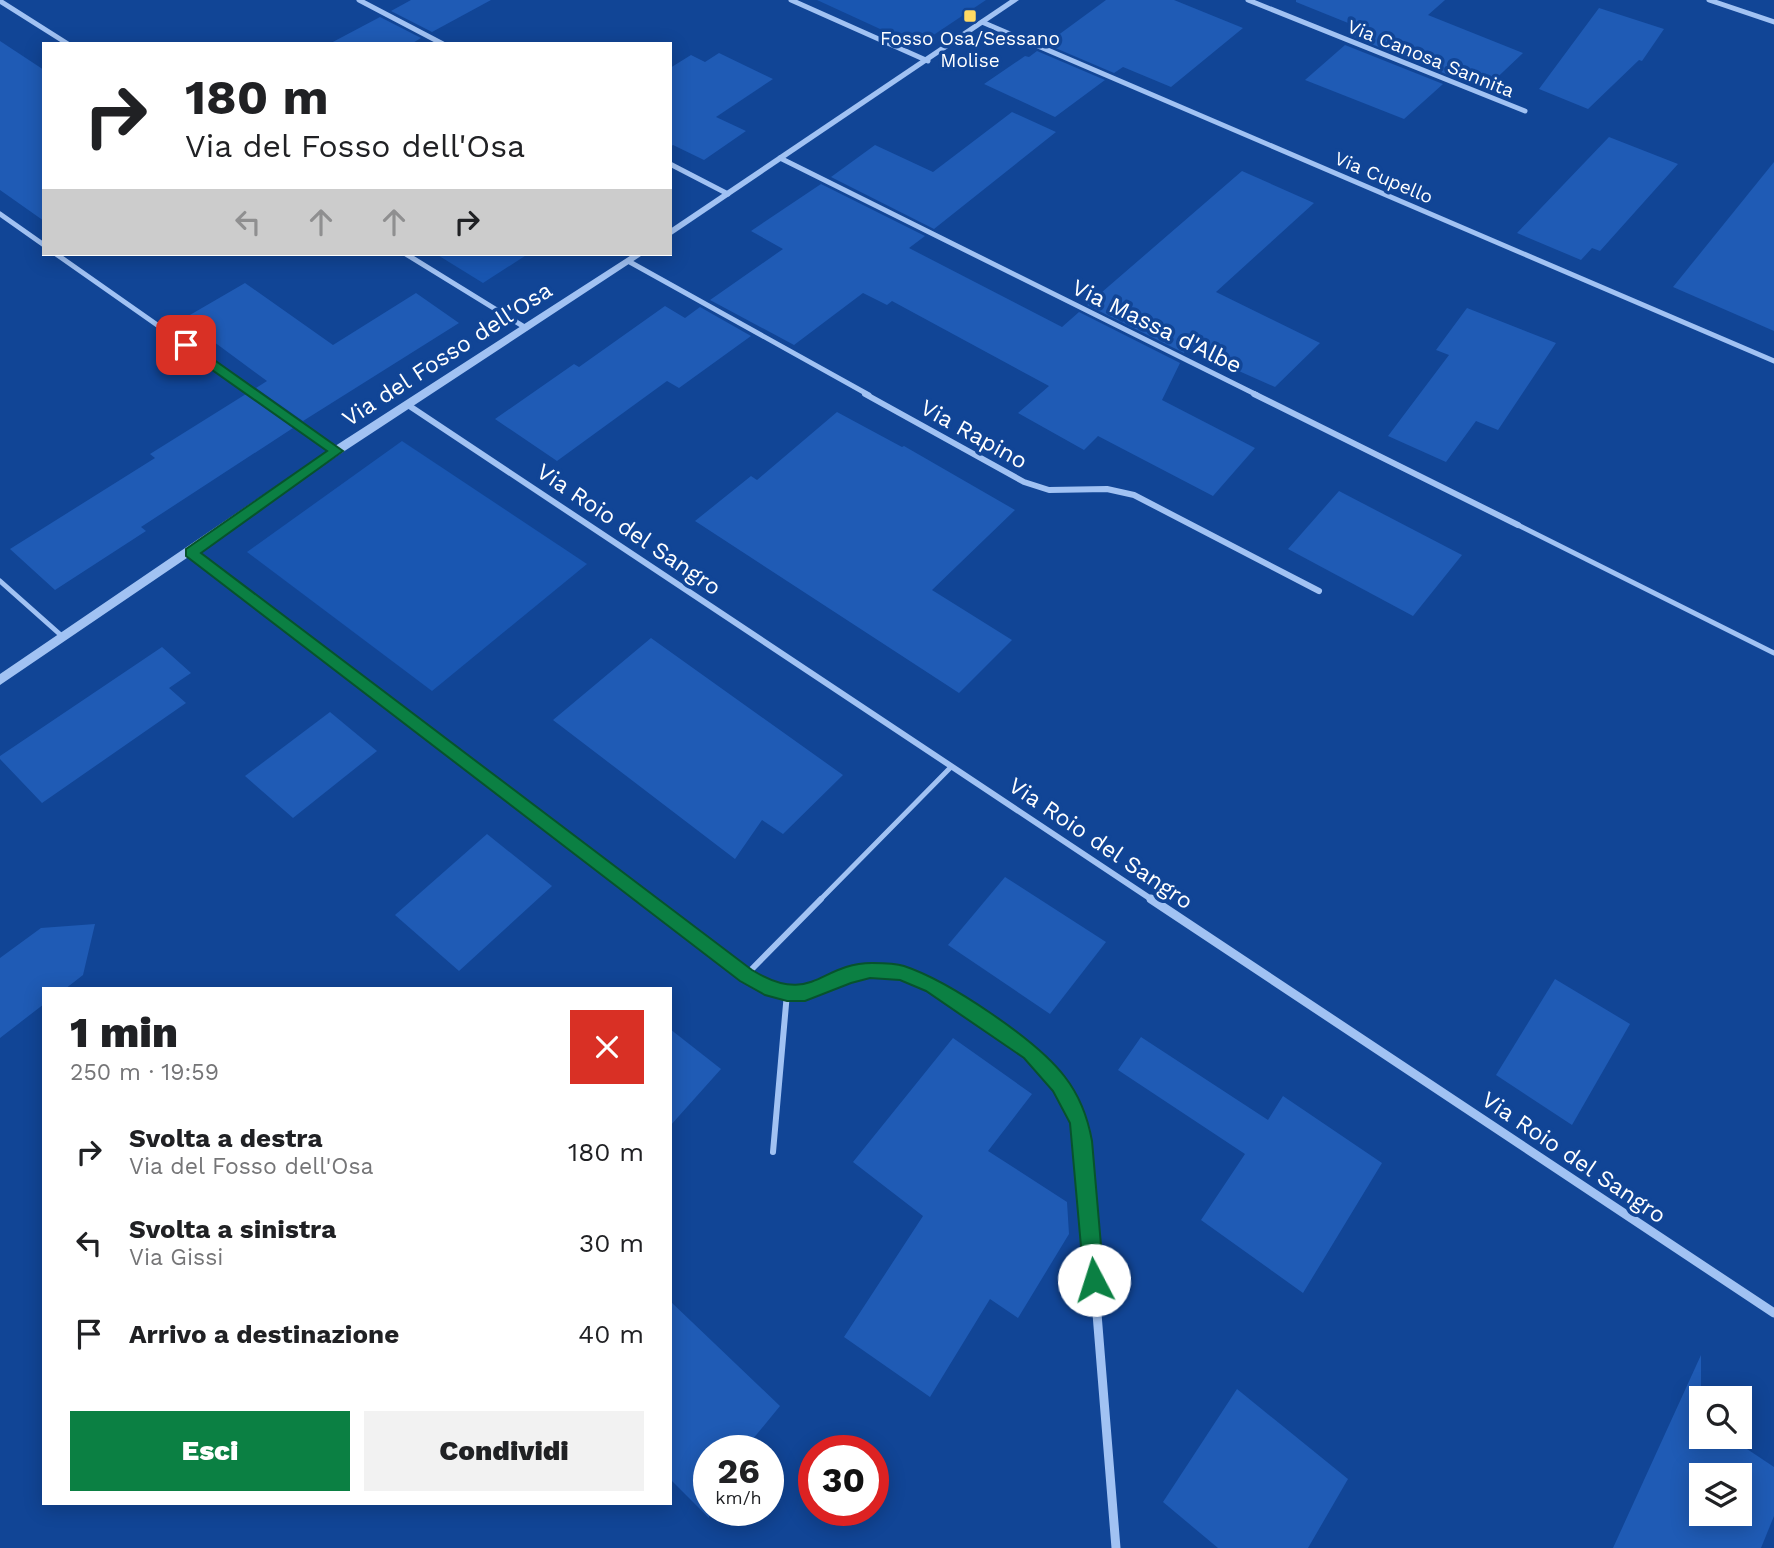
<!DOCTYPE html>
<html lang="it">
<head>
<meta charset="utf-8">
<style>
	:root { --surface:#fff; --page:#f2f2f2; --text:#202124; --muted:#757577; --accent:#0b8043 }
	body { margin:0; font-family:"Work Sans",sans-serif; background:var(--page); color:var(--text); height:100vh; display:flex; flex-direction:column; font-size:26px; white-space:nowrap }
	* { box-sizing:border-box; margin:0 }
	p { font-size:23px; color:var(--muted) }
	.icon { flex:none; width:38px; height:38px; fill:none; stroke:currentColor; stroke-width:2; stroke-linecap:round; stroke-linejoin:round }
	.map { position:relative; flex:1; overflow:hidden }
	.sheet { position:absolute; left:42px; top:987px; width:630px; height:518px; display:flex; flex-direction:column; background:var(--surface); border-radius:0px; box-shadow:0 4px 18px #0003 }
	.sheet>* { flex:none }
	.top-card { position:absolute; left:42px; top:42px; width:630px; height:214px; border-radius:0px; box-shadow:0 4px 18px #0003; background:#fff; color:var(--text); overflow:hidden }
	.controls { position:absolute; left:1689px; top:1386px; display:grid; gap:14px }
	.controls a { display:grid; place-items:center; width:63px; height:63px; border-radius:0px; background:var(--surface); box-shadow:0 4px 18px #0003; font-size:35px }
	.speed { position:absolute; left:693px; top:1435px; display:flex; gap:14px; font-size:35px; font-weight:700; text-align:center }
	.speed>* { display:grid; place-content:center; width:91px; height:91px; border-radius:50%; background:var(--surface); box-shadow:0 4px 18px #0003; line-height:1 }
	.speed small { font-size:18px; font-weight:400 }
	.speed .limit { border:10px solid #d22; background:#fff; color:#111 }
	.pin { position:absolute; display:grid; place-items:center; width:60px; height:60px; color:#fff; margin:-30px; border-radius:14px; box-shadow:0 4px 10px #0006 }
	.me { position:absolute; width:77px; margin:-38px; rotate:355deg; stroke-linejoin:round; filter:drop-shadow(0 0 5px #0008) }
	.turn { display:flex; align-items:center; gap:24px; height:147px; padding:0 28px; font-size:32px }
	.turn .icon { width:91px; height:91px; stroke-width:2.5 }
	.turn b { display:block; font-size:49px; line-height:60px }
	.lanes { display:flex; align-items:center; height:66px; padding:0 28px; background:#0003; justify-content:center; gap:35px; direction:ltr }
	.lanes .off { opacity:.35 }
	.round { display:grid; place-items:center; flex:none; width:74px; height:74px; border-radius:0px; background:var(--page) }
	.headline { display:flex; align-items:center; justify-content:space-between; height:119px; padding:0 28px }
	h1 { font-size:42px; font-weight:800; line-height:52px }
	.action { display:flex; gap:14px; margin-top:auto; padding:14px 28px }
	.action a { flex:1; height:80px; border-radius:0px; background:var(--accent); color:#fff; font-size:28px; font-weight:800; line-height:80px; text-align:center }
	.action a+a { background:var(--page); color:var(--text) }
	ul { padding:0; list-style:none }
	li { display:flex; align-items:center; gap:21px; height:91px; padding:0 28px }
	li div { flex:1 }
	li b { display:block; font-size:26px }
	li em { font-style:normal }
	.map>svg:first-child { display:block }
</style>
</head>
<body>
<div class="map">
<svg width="1774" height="1548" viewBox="0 0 1774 1548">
	<rect width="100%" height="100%" fill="#114596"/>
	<!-- green -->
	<g fill="#1956b1">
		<path d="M817 0H986L917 46Z"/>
		<path d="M436 254H528L483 283Z"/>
		<path d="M402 441 587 564 432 691 247 552Z"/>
	</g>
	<!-- building -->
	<g fill="#1f5bb5" fill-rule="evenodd">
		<path d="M411 0H491L432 32 391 11Z"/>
		<path d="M1106 0H1174L1243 28 1171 87 1123 67 1114 73 1046 44Z"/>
		<path d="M1296 0H1445L1428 15 1523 53 1485 89 1476 86 1459 69 1451 76 1354 37 1363 29 1296 2Z"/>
		<path d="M1599 8 1664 29 1642 61 1639 60 1588 109 1539 89Z"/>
		<path d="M380 17 421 38 411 44H329Z"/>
		<path d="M0 41 44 70V221L0 190Z"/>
		<path d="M1345 45 1443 84 1404 119 1305 80Z"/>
		<path d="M1037 51 1105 80 1055 117 984 84 1025 56 1029 57Z"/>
		<path d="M719 53 773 79 716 117 746 131 704 160 673 145 670 147V68L691 55 705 62Z"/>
		<path d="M1012 112 1056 132 934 229 831 177 875 145 933 172Z"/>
		<path d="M1609 137 1678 164 1600 251 1592 248 1581 260 1517 233Z"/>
		<path d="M1774 162V331L1673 287Z"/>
		<path d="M1242 171 1314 203 1216 292 1320 343 1275 387 1187 348 1184 353 1087 305Z"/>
		<path d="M821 184 925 236 909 248 1062 327 1079 312 1180 363 1162 400 1255 448 1213 496 1098 436 1084 450 1018 413 1049 386 892 301 887 305 863 293 794 345 710 300 783 249 751 231Z"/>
		<path d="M245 283 333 345 416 293 459 323 303 421 256 388 267 381 183 319Z"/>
		<path d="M665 306 685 318 700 307 751 336 679 388 667 381 557 461 495 419 574 364 579 367Z"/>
		<path d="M1467 308 1556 343 1498 430 1476 421 1446 462 1388 436 1449 355 1436 350Z"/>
		<path d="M246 394 293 428 141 527 146 531 55 590 10 549 155 458 150 454Z"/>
		<path d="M837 412 902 447 904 446 1015 510 932 590 1012 640 959 693 695 521 751 476 757 480Z"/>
		<path d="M1339 491 1462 555 1413 616 1288 549Z"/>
		<path d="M651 638 843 775 783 834 762 820 735 859 553 720Z"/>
		<path d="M162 647 191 673 169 688 186 703 42 803 0 759V756Z"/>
		<path d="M330 712 377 751 293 818 245 776Z"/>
		<path d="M487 834 552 886 459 971 395 915Z"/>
		<path d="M1005 877 1106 942 1050 1014 948 945Z"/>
		<path d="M95 924 83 975 65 989H44V1004L0 1038V958L41 928Z"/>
		<path d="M1555 979 1630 1024 1572 1125 1496 1075Z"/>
		<path d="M670 1029 721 1069 670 1126Z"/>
		<path d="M1141 1037 1268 1120 1283 1096 1382 1163 1303 1293 1201 1220 1245 1154 1118 1070Z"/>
		<path d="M953 1038 1032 1094 988 1151 1067 1202 1069 1234 1018 1318 990 1299 930 1397 844 1337 923 1216 853 1162Z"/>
		<path d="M670 1301 780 1406 743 1451H709V1518L670 1479Z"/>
		<path d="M1701 1355V1437H1729L1774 1467V1516L1761 1548H1613ZM1701 1475H1740V1514H1701Z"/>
		<path d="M1237 1389 1348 1479 1308 1548H1218L1163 1502Z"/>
	</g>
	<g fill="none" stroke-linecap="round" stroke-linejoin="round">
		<!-- service-far1 -->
		<g stroke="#a1c2f3" stroke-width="5">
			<path d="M1518 525 1774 653"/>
			<path d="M0 581 63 637"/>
			<path d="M819 901 951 767"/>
		</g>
		<!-- service -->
		<g stroke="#a1c2f3" stroke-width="6">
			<path d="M746 975 821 899"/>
			<path d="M773 1152 787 993"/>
		</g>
		<!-- minor-far2 -->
		<g stroke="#a1c2f3" stroke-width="5">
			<path d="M359 0 443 44"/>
			<path d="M791 0 928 61"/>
			<path d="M1248 0 1525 111"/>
			<path d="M1709 0 1774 22"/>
			<path d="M0 1 68 44"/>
			<path d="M982 22 1774 361"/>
			<path d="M780 158 1257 395"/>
			<path d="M670 164 728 194"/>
			<path d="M0 214 44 245"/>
			<path d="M56 254 257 395"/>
			<path d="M406 254 526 328"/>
			<path d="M628 261 869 395"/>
		</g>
		<!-- minor-far1 -->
		<g stroke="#a1c2f3" stroke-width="6">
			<path d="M254 394 336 451"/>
			<path d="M865 394 1024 482 1049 490 1107 489 1134 495 1319 591"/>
			<path d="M1254 394 1518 525"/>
			<path d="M408 405 1154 901"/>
			<path d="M191 552 649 901"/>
		</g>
		<!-- minor -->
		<g stroke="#a1c2f3" stroke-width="9">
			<path d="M646 899C681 925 747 987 788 992 820 997 848 969 881 970 928 971 1026 1041 1055 1078 1069 1097 1077 1118 1083 1141L1116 1548"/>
			<path d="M1151 899 1774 1313"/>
		</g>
		<!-- tertiary -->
		<g fill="#a1c2f3" fill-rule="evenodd">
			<path d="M1010 0H1019L670 236V229Z"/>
			<path d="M633 254H644L340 454 0 685V674L332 448Z"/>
		</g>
	</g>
	<!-- route -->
	<path fill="#0b8043" stroke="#07532c" stroke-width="2" d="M186 340 343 451 201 553 752 970C813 1007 819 963 872 963 882 963 895 963 904 966 949 981 1037 1040 1065 1077 1079 1095 1088 1119 1092 1141L1104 1280 1101 1287 1094 1289 1087 1287 1084 1280 1070 1123 1053 1091 1024 1058 926 991 900 980 870 978 851 983 805 1001H787L765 995 740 981 186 556V549L327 451 181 348V342Z"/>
	<!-- markers -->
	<rect fill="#ffd963" stroke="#114596" stroke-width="2.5" x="963" y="9" width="14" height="14" rx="3.5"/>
	<g text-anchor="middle" stroke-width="7" stroke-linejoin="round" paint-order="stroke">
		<!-- far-poi labels -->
		<g font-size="19" fill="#fff" stroke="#114596">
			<text x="970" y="45">Fosso Osa/Sessano<tspan x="970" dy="22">Molise</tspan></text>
		</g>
		<!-- far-street labels -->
		<g font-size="19" fill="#fff" stroke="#114596">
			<text transform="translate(1431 58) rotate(22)" y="7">Via Canosa Sannita</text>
			<text transform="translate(1384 177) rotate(23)" y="7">Via Cupello</text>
		</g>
		<!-- street labels -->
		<g font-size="23" fill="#fff" stroke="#114596">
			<text transform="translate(1157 326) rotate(26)" y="8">Via Massa d'Albe</text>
			<text transform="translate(447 354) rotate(-33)" y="8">Via del Fosso dell'Osa</text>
			<text transform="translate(974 434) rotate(29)" y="8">Via Rapino</text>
			<text transform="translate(629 529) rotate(34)" y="8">Via Roio del Sangro</text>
			<text transform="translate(1101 843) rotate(34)" y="8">Via Roio del Sangro</text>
			<text transform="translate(1574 1157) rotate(34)" y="8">Via Roio del Sangro</text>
		</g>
	</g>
</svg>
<div class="controls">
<a><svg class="icon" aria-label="search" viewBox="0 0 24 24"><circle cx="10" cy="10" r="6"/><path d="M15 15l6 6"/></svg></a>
<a><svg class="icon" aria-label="layers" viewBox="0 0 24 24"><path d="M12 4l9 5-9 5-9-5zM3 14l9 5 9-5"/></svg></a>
</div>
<div class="speed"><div>26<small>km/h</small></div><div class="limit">30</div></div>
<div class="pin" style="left:186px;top:345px;background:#d93025"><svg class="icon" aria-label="arrive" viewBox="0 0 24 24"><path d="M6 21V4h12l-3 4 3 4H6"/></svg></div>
<svg class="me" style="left:1094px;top:1280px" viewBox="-20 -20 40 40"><circle r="19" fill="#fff"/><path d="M0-13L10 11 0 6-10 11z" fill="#0b8043"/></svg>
<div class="top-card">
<div class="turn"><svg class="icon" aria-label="right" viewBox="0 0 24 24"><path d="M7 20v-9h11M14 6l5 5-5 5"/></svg><div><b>180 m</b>Via del Fosso dell'Osa</div></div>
<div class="lanes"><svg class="icon off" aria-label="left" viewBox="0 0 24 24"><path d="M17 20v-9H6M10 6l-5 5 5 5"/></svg><svg class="icon off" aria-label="ahead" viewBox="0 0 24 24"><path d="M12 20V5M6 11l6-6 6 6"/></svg><svg class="icon off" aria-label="ahead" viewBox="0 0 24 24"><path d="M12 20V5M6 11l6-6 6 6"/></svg><svg class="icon" aria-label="right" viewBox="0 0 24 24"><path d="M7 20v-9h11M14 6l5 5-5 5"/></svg></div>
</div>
<section class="sheet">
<div class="headline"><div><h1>1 min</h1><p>250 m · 19:59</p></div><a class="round" style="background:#d93025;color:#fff"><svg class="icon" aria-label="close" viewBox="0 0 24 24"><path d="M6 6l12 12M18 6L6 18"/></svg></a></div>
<ul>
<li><svg class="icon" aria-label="right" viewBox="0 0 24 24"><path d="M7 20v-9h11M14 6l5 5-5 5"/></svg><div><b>Svolta a destra</b><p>Via del Fosso dell'Osa</p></div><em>180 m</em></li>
<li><svg class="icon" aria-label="left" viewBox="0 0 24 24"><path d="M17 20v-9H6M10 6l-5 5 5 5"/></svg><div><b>Svolta a sinistra</b><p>Via Gissi</p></div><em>30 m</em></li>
<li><svg class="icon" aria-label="arrive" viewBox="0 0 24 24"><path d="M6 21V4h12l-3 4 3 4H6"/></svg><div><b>Arrivo a destinazione</b></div><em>40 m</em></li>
</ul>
<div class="action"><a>Esci</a><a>Condividi</a></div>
</section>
</div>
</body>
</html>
